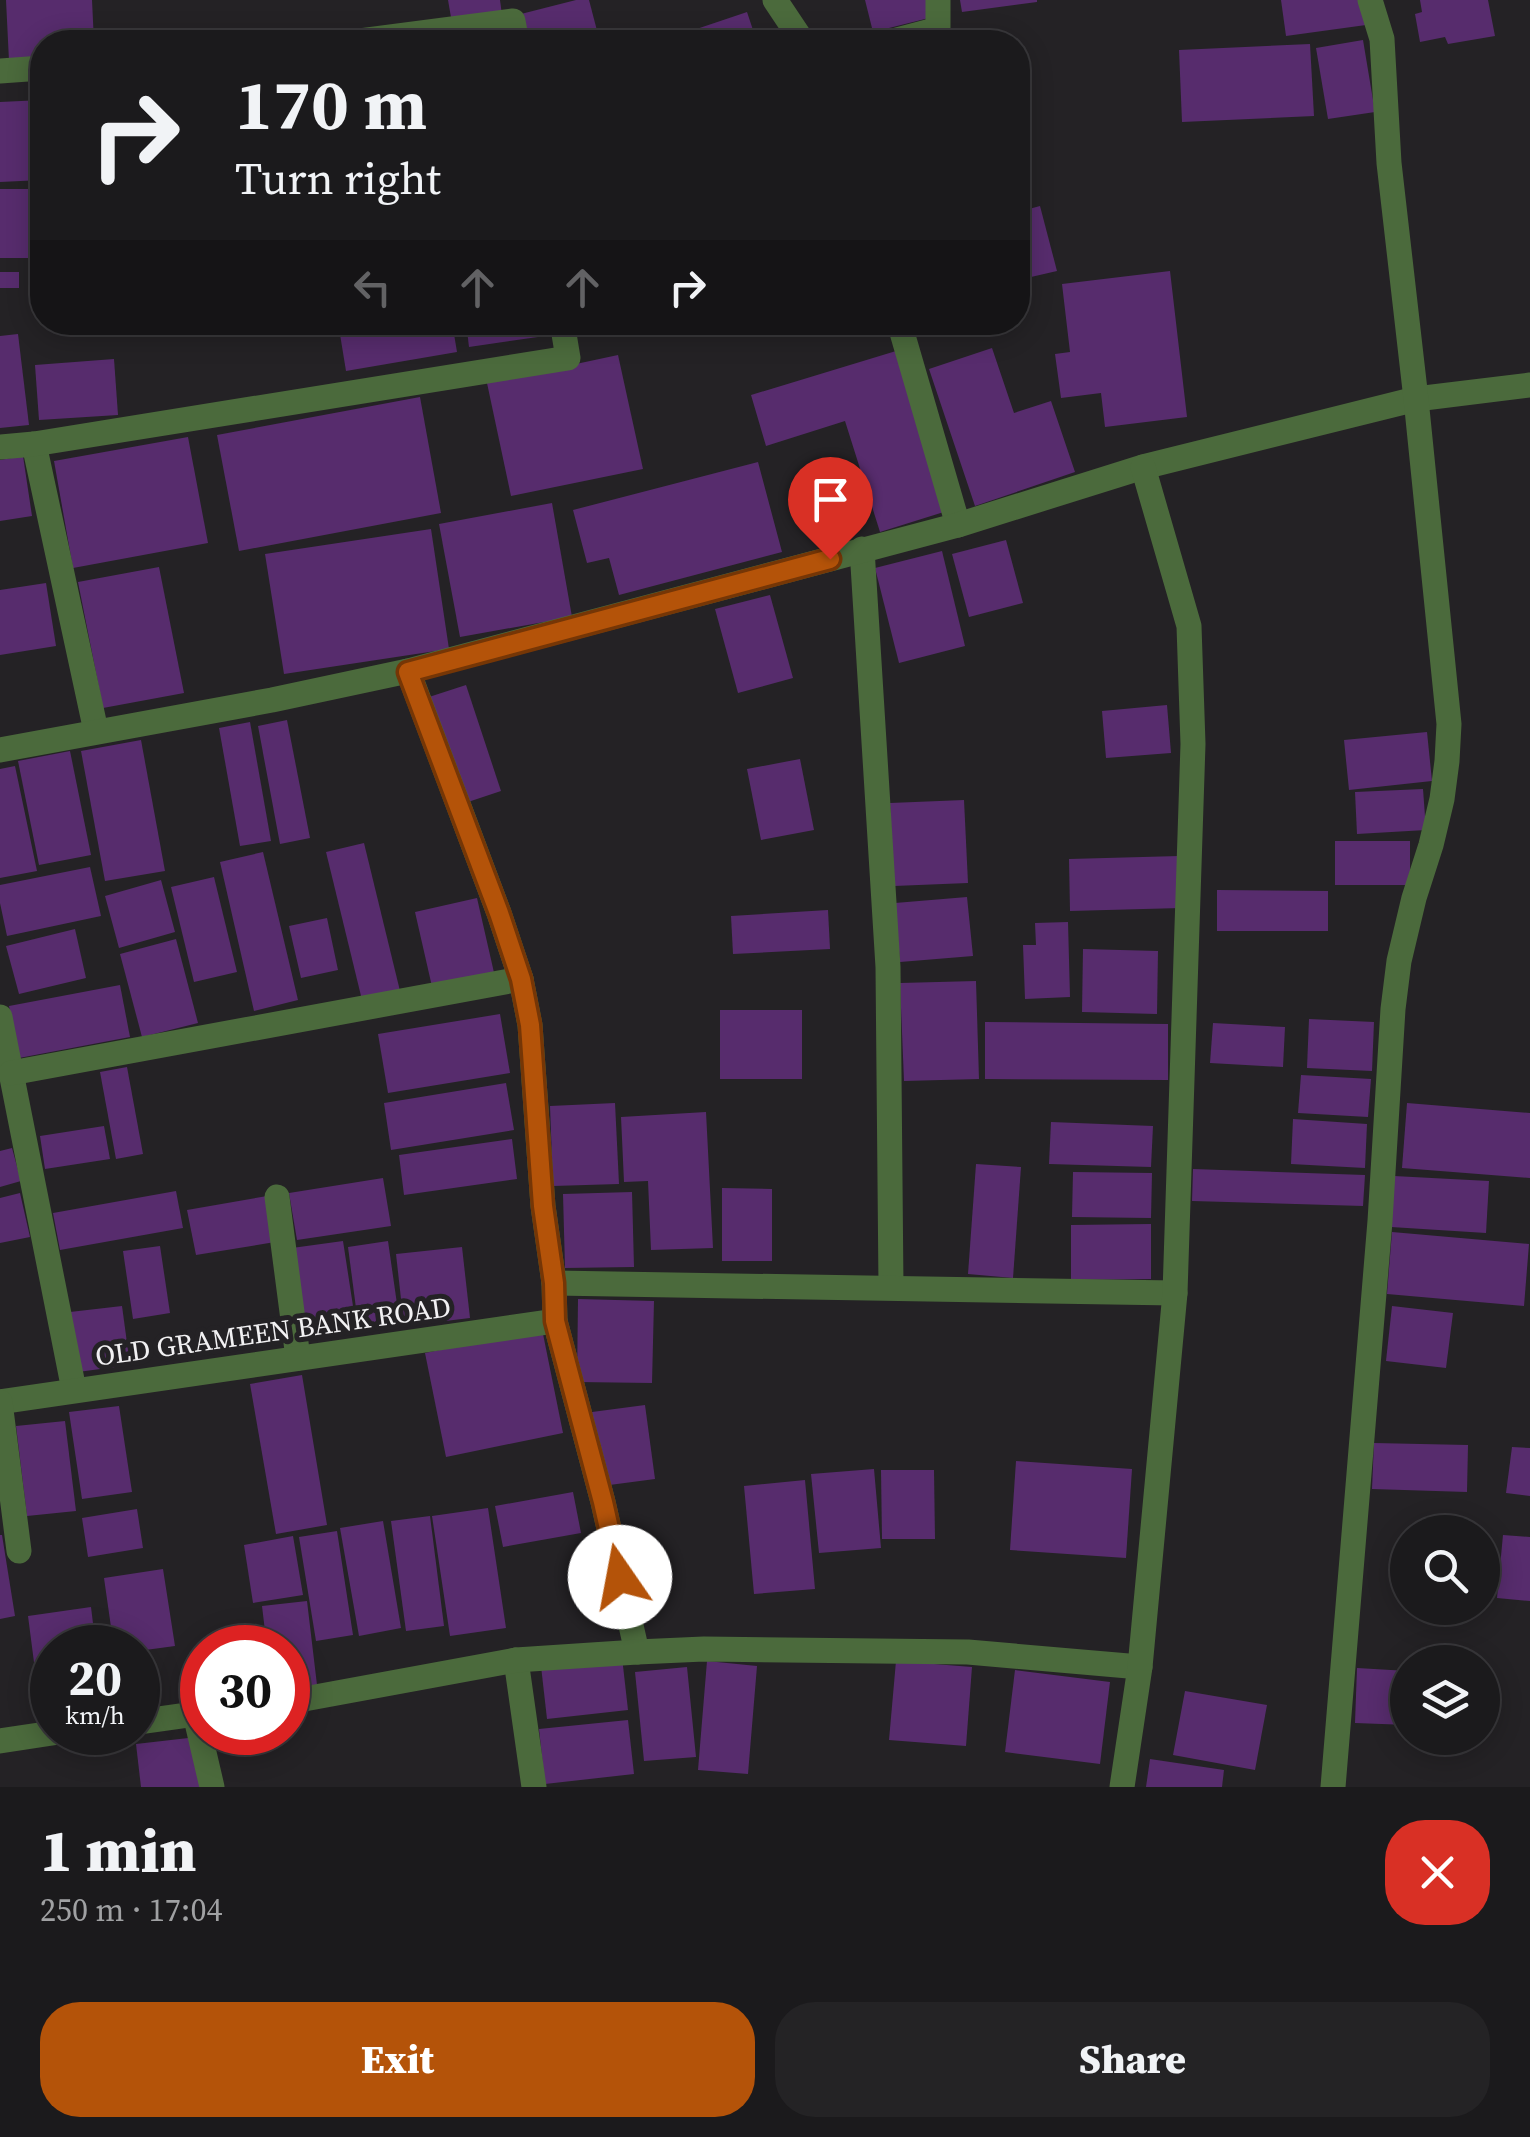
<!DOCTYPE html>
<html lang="en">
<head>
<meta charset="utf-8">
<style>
	:root { --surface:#1b1a1c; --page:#242325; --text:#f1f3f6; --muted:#a0a1a3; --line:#39383b; --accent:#b45309 }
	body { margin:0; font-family:"Source Serif 4",serif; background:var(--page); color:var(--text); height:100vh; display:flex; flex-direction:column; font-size:38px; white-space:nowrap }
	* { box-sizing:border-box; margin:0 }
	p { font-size:32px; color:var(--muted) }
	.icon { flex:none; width:55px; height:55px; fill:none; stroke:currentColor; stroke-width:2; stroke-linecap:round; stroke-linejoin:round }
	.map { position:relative; height:1787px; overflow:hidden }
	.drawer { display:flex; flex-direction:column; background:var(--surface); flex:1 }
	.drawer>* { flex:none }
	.hud { position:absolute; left:30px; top:30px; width:1000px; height:305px; border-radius:40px; box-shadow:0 5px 25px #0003,0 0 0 2px var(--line); background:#1b1a1c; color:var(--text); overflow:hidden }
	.tools { position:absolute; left:1390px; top:1515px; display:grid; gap:20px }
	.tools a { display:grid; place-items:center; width:110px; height:110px; border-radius:50%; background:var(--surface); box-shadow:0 5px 25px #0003,0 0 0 2px var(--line); font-size:50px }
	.speed { position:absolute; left:30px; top:1625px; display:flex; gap:20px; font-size:50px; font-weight:700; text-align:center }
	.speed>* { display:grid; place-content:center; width:130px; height:130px; border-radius:50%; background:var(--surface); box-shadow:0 5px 25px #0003,0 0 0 2px var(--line); line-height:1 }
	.speed small { font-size:25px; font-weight:400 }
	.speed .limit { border:15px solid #d22; background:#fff; color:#111 }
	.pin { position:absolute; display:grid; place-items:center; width:85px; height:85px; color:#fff; margin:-102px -42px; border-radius:50% 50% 50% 0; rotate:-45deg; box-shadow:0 0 10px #0007 }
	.pin .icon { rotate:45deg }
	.me { position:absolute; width:110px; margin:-55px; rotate:348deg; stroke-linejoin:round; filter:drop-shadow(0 0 8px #0008) }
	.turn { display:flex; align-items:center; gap:35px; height:210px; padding:0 40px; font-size:45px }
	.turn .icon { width:130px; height:130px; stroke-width:2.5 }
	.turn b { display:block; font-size:70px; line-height:85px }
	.lanes { display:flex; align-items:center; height:95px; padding:0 40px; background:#0003; justify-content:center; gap:50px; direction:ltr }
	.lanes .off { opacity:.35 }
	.round { display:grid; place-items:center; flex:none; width:105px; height:105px; border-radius:40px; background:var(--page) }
	.headline { display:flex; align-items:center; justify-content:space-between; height:170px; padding:0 40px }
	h1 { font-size:60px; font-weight:800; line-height:75px }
	.button { display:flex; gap:20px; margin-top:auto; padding:20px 40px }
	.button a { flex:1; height:115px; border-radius:40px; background:var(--accent); color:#fff; font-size:40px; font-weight:800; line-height:115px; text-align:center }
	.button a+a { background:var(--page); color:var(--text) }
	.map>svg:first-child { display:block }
</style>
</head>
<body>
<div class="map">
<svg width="1530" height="1787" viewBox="0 0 1530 1787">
	<rect width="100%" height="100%" fill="#242225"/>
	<!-- building -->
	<g fill="#572c6d">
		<path d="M6 0H92L94 42H42V60L9 61Z"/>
		<path d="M448 0H500L502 15 452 23Z"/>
		<path d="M576 0H589L600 42H524L517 15Z"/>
		<path d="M865 0H929L933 17 873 32Z"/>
		<path d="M960 0H1037V2L962 12Z"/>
		<path d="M1281 0H1363L1366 25 1286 36Z"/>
		<path d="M1420 0H1488L1495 36 1448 44 1445 37 1420 42 1415 14 1422 12Z"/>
		<path d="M747 12 757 42H658Z"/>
		<path d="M1363 40 1375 112 1328 119 1316 48Z"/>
		<path d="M1310 44 1314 116 1182 122 1179 50Z"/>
		<path d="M42 100V180L0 182V102Z"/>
		<rect x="0" y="189" width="42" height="69"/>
		<path d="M1040 206 1057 271 1018 280V212Z"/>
		<path d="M1170 271 1187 417 1105 427 1101 393 1061 398 1055 354 1070 352 1062 284Z"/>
		<rect x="0" y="272" width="19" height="16"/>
		<path d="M338 322H452L457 352 346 371Z"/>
		<path d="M466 322H550L552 335 469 347Z"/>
		<path d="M18 334 29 425 0 428V336Z"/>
		<path d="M992 348 1014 413 1051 401 1075 472 975 506 929 369Z"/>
		<path d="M896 351 947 511 880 532 845 421 766 446 751 395Z"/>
		<path d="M618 355 643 469 511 496 487 383Z"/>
		<path d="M114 359 118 415 39 420 35 365Z"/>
		<path d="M420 397 441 513 239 551 217 435Z"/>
		<path d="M188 437 208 543 73 568 54 461Z"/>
		<path d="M23 456 32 516 0 521V460Z"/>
		<path d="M758 462 782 552 619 595 609 558 587 563 573 510Z"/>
		<path d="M552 503 572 617 460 637 439 524Z"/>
		<path d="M431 529 449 649 284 674 265 554Z"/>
		<path d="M1006 540 1023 603 969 617 952 554Z"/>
		<path d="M942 551 965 646 899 663 875 568Z"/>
		<path d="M159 567 184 693 103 708 78 582Z"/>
		<path d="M46 583 56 646 0 655V590Z"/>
		<path d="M770 595 793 678 738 693 715 609Z"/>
		<path d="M466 685 501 791 465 803 429 697Z"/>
		<path d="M1167 705 1171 753 1106 758 1102 711Z"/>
		<path d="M287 720 310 838 280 844 258 726Z"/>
		<path d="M250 722 271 841 240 846 219 728Z"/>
		<path d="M1427 732 1432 781 1349 790 1344 740Z"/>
		<path d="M141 740 165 871 105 881 81 751Z"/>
		<path d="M70 751 91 855 39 865 18 761Z"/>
		<path d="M800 759 814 830 761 840 747 769Z"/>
		<path d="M15 766 37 871 0 878V769Z"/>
		<path d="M1423 789 1426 830 1357 834 1355 792Z"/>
		<path d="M964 800 968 883 894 886 890 803Z"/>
		<rect x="1335" y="841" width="75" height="44"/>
		<path d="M364 843 400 991 362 1000 326 852Z"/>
		<path d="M263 852 298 1000 254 1011 220 862Z"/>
		<path d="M1179 856 1181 908 1070 911 1069 859Z"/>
		<path d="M90 867 101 916 7 936 0 903V885Z"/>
		<path d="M214 877 237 972 194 982 171 887Z"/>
		<path d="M161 880 175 932 119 948 105 896Z"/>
		<path d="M1217 890 1328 891V931H1217Z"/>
		<path d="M967 897 973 956 900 962 895 903Z"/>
		<path d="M477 898 495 977 433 991 415 912Z"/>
		<path d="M828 910 830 949 733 954 731 916Z"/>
		<path d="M327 918 338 970 301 978 289 926Z"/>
		<path d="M1068 922 1070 997 1025 999 1023 945H1036L1035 923Z"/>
		<path d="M75 929 86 978 19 994 6 946Z"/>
		<path d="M176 939 198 1023 142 1037 120 954Z"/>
		<path d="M1083 949 1158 951 1157 1014 1082 1012Z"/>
		<path d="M976 981 979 1079 904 1081 900 983Z"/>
		<path d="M120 985 130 1037 19 1058 9 1006Z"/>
		<rect x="720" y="1010" width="82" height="69"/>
		<path d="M500 1014 510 1073 388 1093 378 1034Z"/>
		<path d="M1309 1019 1374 1022 1372 1071 1307 1068Z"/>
		<path d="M985 1022 1168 1024V1080L985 1079Z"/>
		<path d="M1213 1023 1285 1027 1283 1067 1210 1063Z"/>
		<path d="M127 1067 143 1154 116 1159 100 1072Z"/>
		<path d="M1301 1075 1371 1079 1368 1117 1298 1113Z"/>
		<path d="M506 1083 514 1130 391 1150 384 1103Z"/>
		<path d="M615 1103 619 1184 553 1186 550 1106Z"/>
		<path d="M1407 1103 1530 1113V1178L1402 1168Z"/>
		<path d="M706 1112 713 1248 651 1250 648 1181 624 1182 621 1117Z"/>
		<path d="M1293 1119 1367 1124 1365 1168 1291 1164Z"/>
		<path d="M1051 1122 1153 1126 1151 1167 1049 1164Z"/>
		<path d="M104 1126 110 1159 45 1169 40 1136Z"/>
		<path d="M512 1139 517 1179 404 1195 399 1155Z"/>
		<path d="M12 1148 21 1181 0 1187V1151Z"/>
		<path d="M976 1164 1021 1167 1013 1278 968 1274Z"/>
		<path d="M1193 1169 1365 1175 1363 1206 1192 1201Z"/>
		<path d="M1073 1172 1152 1173 1151 1218 1072 1217Z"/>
		<path d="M1394 1176 1489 1181 1486 1233 1391 1227Z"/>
		<path d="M383 1178 391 1226 297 1240 289 1193Z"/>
		<path d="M722 1188 772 1189V1261H722Z"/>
		<path d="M176 1191 183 1228 60 1250 53 1213Z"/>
		<path d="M632 1192 634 1267 565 1268 563 1194Z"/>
		<path d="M20 1193 30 1237 0 1243V1198Z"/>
		<path d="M267 1196 275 1242 196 1255 187 1210Z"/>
		<path d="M1151 1224V1279L1071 1280V1225Z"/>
		<path d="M1392 1232 1529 1244 1524 1306 1387 1294Z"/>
		<path d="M343 1241 357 1332 307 1339 292 1248Z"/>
		<path d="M388 1241 400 1325 359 1331 348 1247Z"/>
		<path d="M160 1246 170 1313 133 1319 123 1251Z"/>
		<path d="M462 1247 470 1318 404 1326 396 1254Z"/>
		<path d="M578 1299 654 1301 652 1383 577 1382Z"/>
		<path d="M122 1306 130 1365 78 1372 70 1312Z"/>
		<path d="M1392 1306 1453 1313 1446 1368 1386 1361Z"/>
		<path d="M542 1329 563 1433 446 1457 425 1353Z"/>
		<path d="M302 1375 327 1525 276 1534 250 1384Z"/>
		<path d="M645 1405 655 1479 602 1486 592 1412Z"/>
		<path d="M119 1406 132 1492 82 1499 69 1412Z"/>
		<path d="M65 1421 76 1511 27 1516 16 1426Z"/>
		<path d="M1374 1443 1468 1445 1467 1492 1372 1489Z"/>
		<path d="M1512 1447 1530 1448V1496L1506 1493Z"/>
		<path d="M1016 1461 1132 1469 1126 1558 1010 1550Z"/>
		<path d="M874 1469 881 1548 819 1553 811 1474Z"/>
		<path d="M881 1470H934L935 1539H882Z"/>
		<path d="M805 1480 815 1589 754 1594 744 1486Z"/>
		<path d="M573 1492 581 1533 503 1547 495 1506Z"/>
		<path d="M488 1508 506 1628 450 1636 432 1516Z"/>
		<path d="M137 1509 143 1548 88 1557 82 1518Z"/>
		<path d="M430 1516 444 1626 406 1631 391 1521Z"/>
		<path d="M383 1521 401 1628 359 1636 340 1528Z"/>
		<path d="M337 1531 353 1635 316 1641 299 1537Z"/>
		<path d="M0 1535H2L15 1616 0 1619Z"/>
		<path d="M1503 1535 1530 1537V1601L1497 1598Z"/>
		<path d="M293 1536 303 1595 253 1603 244 1545Z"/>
		<path d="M163 1569 175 1646 138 1651V1648H114L104 1578Z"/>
		<path d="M307 1601 317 1685 288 1688V1648H267L262 1606Z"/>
		<path d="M91 1607 96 1648H52V1722L42 1724 28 1616Z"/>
		<path d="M622 1657 628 1710 547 1719 541 1666Z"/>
		<path d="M707 1661 757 1666 748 1774 698 1770Z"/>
		<path d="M896 1661 972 1667 966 1746 889 1740Z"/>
		<path d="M687 1667 696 1757 644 1761 635 1672Z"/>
		<path d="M1357 1668 1408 1671V1725L1355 1723Z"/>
		<path d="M1015 1670 1110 1682 1100 1764 1005 1752Z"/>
		<path d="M1185 1691 1267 1705 1255 1770 1173 1755Z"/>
		<path d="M628 1720 634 1774 545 1784 539 1729Z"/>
		<path d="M197 1737 203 1787H141L136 1744Z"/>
		<path d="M1150 1759 1224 1770 1222 1787H1146Z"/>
	</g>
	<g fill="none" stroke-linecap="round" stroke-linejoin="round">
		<!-- street -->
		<g stroke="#4b6a3c" stroke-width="25">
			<path d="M775 0 803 42"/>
			<path d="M352 42 513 21 517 42"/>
			<path d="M889 42 938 29V0"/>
			<path d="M0 71 42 68"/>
			<path d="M899 322 958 525"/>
			<path d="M34 444 96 731"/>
			<path d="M0 447 34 444 568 358 562 322"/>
			<path d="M862 549 888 967 891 1287"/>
			<path d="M408 671 499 913 521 979 530 1025 543 1206 554 1283 555 1321 603 1502 637 1652"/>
			<path d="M0 750 272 700 408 671 958 525 1143 467 1416 399 1530 385"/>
			<path d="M0 1017 74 1390"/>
			<path d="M11 1073 521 979"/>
			<path d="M277 1197 298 1358"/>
			<path d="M554 1283 1175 1293"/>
			<path d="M0 1402 555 1321"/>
			<path d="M0 1402 19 1551"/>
			<path d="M516 1660 534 1787"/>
			<path d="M288 1702 516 1660 637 1652 704 1649 968 1652 1140 1667"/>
			<path d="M195 1714 212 1787"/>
			<path d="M138 1722 202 1713"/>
			<path d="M0 1741 59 1732"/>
			<path d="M1122 1787 1140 1667 1175 1293 1193 744 1189 626 1143 467"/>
			<path d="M1333 1787 1380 1221 1393 1009 1399 961 1414 898 1431 845 1442 799 1447 761 1449 724 1416 399 1389 163 1382 39 1370 0"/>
		</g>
	</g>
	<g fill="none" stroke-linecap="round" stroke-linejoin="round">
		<defs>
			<path id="route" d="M620 1577 603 1502 555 1321 554 1283 543 1206 530 1025 521 979 499 913 408 672 830 559"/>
		</defs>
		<!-- route casing -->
		<use href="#route" stroke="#753606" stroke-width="25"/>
		<!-- route -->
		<use href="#route" stroke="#b45309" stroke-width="18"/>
	</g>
	<g text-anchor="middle" stroke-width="10" stroke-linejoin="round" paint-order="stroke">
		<!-- street labels -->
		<g font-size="28" fill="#f2f1f3" stroke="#242225">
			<text transform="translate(273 1331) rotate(-8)" y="10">OLD GRAMEEN BANK ROAD</text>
		</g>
	</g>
</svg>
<div class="tools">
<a><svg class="icon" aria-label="search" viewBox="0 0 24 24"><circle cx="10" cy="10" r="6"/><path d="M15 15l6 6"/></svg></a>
<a><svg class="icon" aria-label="layers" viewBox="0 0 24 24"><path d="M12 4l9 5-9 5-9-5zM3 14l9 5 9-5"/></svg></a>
</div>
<div class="speed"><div>20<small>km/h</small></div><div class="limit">30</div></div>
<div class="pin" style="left:830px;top:559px;background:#d93025"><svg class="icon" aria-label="arrive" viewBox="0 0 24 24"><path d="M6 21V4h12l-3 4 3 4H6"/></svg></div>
<svg class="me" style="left:620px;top:1577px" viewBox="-20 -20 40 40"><circle r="19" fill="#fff"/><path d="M0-13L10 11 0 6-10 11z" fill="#b45309"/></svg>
<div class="hud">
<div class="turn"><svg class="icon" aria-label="right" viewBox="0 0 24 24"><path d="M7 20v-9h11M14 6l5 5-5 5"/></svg><div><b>170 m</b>Turn right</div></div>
<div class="lanes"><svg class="icon off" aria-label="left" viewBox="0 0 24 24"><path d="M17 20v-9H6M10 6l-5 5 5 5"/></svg><svg class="icon off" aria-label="ahead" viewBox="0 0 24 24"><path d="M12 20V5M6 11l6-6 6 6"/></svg><svg class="icon off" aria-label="ahead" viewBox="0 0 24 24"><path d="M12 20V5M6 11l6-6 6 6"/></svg><svg class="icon" aria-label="right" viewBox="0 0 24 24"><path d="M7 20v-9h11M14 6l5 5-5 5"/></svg></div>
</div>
</div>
<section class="drawer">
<div class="headline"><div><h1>1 min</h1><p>250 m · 17:04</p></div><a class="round" style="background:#d93025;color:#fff"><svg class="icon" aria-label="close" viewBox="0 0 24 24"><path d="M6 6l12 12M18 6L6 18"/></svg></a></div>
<div class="button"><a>Exit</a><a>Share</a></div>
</section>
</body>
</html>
